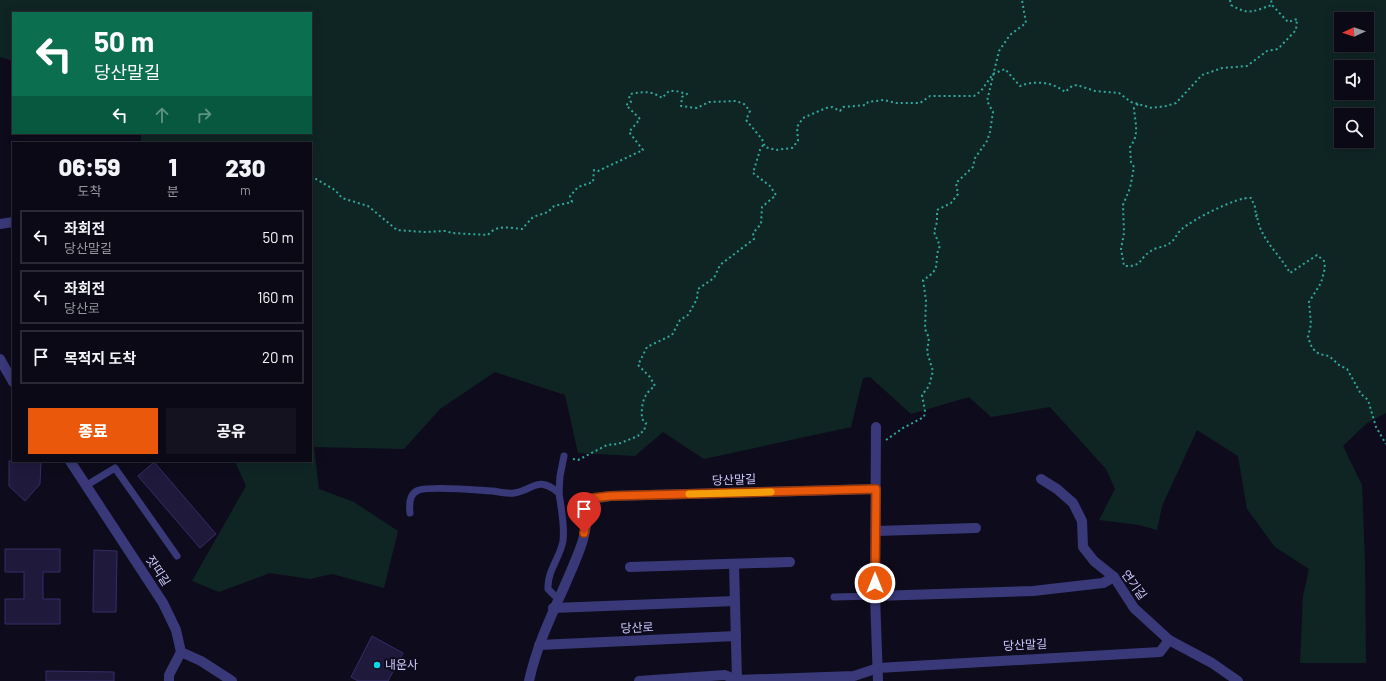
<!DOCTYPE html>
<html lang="ko">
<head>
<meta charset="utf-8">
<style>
	:root { --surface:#0a0915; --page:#13121e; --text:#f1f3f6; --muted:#999aa0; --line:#2a2a34; --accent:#ea580c }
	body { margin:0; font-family:Barlow,"Noto Sans KR",sans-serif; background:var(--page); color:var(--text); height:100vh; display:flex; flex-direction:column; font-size:15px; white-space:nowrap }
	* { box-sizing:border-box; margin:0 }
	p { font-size:13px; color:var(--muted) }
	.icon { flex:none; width:22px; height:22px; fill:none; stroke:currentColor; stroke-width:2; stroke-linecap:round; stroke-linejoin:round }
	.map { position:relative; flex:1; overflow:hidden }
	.sheet { position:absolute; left:12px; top:142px; width:300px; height:320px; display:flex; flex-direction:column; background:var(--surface); border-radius:0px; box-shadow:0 2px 10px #0003,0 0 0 1px var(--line) }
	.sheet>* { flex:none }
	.guide { position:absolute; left:12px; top:12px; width:300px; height:122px; border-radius:0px; box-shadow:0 2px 10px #0003,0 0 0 1px var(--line); background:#0b6e4f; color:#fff; overflow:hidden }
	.needle { width:26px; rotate:267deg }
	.fabs { position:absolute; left:1334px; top:12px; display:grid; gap:8px }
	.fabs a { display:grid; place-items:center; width:40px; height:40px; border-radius:0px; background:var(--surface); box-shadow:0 2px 10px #0003,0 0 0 1px var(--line); font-size:20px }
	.pin { position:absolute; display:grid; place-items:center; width:34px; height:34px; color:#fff; margin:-41px -17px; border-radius:50% 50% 50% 0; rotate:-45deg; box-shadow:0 0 4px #0007 }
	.pin .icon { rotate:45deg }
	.me { position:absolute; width:44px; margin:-22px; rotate:0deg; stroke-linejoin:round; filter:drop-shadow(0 0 3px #0008) }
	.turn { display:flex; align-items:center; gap:14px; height:84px; padding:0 16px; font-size:18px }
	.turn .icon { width:52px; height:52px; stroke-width:2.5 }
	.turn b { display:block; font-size:28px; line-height:34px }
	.lanes { display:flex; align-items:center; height:38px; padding:0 16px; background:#0003; justify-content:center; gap:20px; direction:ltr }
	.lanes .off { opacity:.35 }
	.eta { display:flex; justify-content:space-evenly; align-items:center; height:68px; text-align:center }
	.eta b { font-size:24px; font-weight:800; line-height:28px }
	.cta { display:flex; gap:8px; margin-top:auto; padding:8px 16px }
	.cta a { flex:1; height:46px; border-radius:0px; background:var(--accent); color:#fff; font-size:16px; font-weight:800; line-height:46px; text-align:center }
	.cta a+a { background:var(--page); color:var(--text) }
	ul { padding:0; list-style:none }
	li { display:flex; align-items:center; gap:12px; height:54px; margin:0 8px 6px; padding:0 8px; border:2px solid var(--line); border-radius:0px }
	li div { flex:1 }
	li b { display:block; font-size:15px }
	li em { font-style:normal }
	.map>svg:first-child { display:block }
</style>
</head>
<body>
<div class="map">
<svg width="1386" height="681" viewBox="0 0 1386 681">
	<rect width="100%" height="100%" fill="#0e0c1c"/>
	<!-- green -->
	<path fill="#0f2524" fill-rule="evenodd" d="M0 0H1386V413L1367 423 1343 446 1362 485 1365 563 1366 663H1300L1303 596 1309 569 1275 547 1247 509 1238 456 1197 430 1162 506 1157 530 1139 525 1099 520 1115 489 1106 469 1050 407 991 417 969 397 911 414 870 377 863 378 851 427 704 459 663 432 635 456 578 453 565 395 495 372 440 409 404 449 314 447 319 489 354 502 398 531 384 588 332 574 310 579 270 573 219 592 192 581 246 486 235 461H311V143H141V133H311V13H13V61L0 57ZM1341 19H1367V45H1341ZM1341 67H1367V93H1341ZM1341 115H1367V141H1341Z"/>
	<!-- building -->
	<g fill="#1f193c" stroke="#362c67">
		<path d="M9 461H41L40 484 25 501 9 486Z"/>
		<path d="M154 462 216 534 200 548 138 476Z"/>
		<path d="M5 549H60V572H43V599H60V624H5V599H24V572H5Z"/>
		<path d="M94 550 117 551 116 612H93Z"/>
		<path d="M372 636 403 653 388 681H358L351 677Z"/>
		<path d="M46 671 114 672V681H46Z"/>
	</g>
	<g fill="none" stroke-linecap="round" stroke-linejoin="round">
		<!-- path -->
		<g stroke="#32a89d" stroke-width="2" stroke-dasharray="2 3" stroke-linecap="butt">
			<path d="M1230 0 1231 5C1250 16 1253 11 1272 5"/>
			<path d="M1138 104 1134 108C1135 123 1140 134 1130 147L1131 162 1134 167 1130 188 1123 205 1124 233 1121 249 1124 266C1143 267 1138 259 1151 251 1156 247 1166 247 1170 243 1175 240 1177 233 1182 229 1192 220 1238 196 1251 198L1255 207 1256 216 1257 215C1259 238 1279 253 1290 273L1317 255 1324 261 1325 268 1321 283 1309 302 1311 324 1308 337 1312 348 1319 354 1329 356 1339 365 1347 369 1361 394 1368 400 1376 427 1386 444"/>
			<path d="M311 176 335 190 342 198 368 206 397 230 424 232 446 231 452 233 488 235C497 224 509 228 522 229L533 217 548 212 554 206 572 202 570 196 578 187 593 182 594 170 598 171 643 150 629 132 640 119 626 105 631 102 629 99 630 94C642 92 651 90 662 98L669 91H676L687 94 682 97 681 106 697 108 709 102 736 101 744 104 750 111 746 120 762 139 765 147 776 150 792 148 798 141 797 127 803 118 826 108 832 107 840 111 843 107 866 105 868 102 884 100 896 103H920L930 96H974L981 91 993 74 1005 69 1020 86C1034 80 1053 82 1065 92L1072 86 1077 85 1095 91 1119 93 1131 102 1152 108 1166 106 1176 103 1202 75 1222 68 1247 66 1267 51 1278 49 1296 30 1297 19 1288 22 1272 5 1271 0"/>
			<path d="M886 440 903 428 924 417 925 411 922 395 929 386 933 371 927 352 929 338 925 329 926 300 923 280C944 268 932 262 940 246L934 232 937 222V210L951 203 958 194 956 183 973 167 975 158 987 141 990 132 993 112 987 101 999 51 1010 35 1026 23 1022 0"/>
			<path d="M573 459 578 460 607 445 618 444 638 436 640 433 644 431 646 423 642 419C641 405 643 394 655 386L650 377 638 365 647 347 672 335 680 320 688 315 697 299 698 289 714 278 720 265 754 239 753 233 761 224 762 207 776 195 770 186 753 173 760 150 763 145"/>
		</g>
		<!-- lane -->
		<g stroke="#393979" stroke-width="7">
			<path d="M87 485 115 468 177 556"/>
			<path d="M559 493 560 476 564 456"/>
			<path d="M410 513C409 504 409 493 419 490 433 486 477 490 493 491 499 492 508 494 514 493 534 490 537 475 559 493 561 508 565 525 563 541 560 558 547 571 548 589L558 599"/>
			<path d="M834 597 875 596"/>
		</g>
		<!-- street -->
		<g stroke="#393979" stroke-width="10">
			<path d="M0 224 13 222"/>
			<path d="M0 359 13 382"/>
			<path d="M876 427 875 596 878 681"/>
			<path d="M70 461 163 603 176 630 181 652 201 661 232 681"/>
			<path d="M1041 479 1057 489 1073 503 1082 521 1083 547 1094 561 1114 577 1134 608 1169 640 1212 663 1238 681"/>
			<path d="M876 531 976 528"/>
			<path d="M734 564 737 680"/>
			<path d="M630 567 790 562"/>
			<path d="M875 596 1033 591 1103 583 1114 577"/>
			<path d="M553 608 735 601"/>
			<path d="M539 645 736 636"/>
			<path d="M169 681V675L181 652"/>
			<path d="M529 681C540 631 564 593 581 546 587 531 586 514 593 499L610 496 876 489"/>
			<path d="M639 681 725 675 737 680 854 676 878 668 1160 652 1169 640"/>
		</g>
	</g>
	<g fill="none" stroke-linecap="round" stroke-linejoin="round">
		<defs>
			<path id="route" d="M584 533 589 509 593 498 610 496 876 489 875 583"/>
		</defs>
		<!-- route casing -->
		<use href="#route" stroke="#983908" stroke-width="10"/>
		<!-- route -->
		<use href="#route" stroke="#ea580c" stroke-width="7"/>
		<!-- slow -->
		<path stroke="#f59e0b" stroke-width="7" d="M689 494 771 492"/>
	</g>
	<!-- markers -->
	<circle fill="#0ad8e8" stroke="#0e0c1c" stroke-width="1.5" cx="377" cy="665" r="4"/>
	<g text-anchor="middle" stroke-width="4" stroke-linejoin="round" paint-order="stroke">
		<!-- street labels -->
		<g font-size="12" fill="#cec9fd" stroke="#0e0c1c">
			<text transform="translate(734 480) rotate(-2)" y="4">당산말길</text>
			<text transform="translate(158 571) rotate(57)" y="4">잣띠길</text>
			<text transform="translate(1134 585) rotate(54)" y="4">연기길</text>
			<text transform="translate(637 628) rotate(-3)" y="4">당산로</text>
			<text transform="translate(1025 645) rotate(-3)" y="4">당산말길</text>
		</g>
		<!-- poi labels -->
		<g font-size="12" fill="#cec9fd" stroke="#0e0c1c" text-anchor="start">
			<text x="385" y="669">내운사</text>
		</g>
	</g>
</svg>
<div class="fabs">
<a><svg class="needle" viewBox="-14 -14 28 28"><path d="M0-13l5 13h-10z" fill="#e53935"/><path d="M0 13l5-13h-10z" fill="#999aa0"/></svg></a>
<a><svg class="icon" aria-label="sound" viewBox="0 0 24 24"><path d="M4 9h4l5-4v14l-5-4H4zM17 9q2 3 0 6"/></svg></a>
<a><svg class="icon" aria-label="search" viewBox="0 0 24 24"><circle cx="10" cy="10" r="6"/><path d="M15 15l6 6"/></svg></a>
</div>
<div class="pin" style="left:584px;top:533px;background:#d93025"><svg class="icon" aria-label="arrive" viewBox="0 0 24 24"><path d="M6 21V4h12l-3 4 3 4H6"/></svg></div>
<svg class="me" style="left:875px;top:583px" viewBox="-20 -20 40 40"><circle r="17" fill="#ea580c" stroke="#fff" stroke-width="3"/><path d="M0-11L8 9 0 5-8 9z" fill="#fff"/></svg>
<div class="guide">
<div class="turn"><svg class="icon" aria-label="left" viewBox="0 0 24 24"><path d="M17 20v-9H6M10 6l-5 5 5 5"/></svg><div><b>50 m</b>당산말길</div></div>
<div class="lanes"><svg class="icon" aria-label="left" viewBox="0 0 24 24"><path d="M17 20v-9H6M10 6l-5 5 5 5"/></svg><svg class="icon off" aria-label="ahead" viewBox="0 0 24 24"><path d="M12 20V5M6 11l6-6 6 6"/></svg><svg class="icon off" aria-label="right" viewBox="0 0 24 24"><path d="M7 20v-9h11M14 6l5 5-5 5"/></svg></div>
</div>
<section class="sheet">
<div class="eta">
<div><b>06:59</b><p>도착</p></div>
<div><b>1</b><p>분</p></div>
<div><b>230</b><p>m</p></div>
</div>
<ul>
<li><svg class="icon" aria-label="left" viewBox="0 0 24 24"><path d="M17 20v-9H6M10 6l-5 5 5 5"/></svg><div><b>좌회전</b><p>당산말길</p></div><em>50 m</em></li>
<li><svg class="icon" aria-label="left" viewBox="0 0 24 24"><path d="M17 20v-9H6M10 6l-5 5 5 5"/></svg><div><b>좌회전</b><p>당산로</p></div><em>160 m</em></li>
<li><svg class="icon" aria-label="arrive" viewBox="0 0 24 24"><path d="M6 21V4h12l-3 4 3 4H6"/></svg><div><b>목적지 도착</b></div><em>20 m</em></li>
</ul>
<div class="cta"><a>종료</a><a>공유</a></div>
</section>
</div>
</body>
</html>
